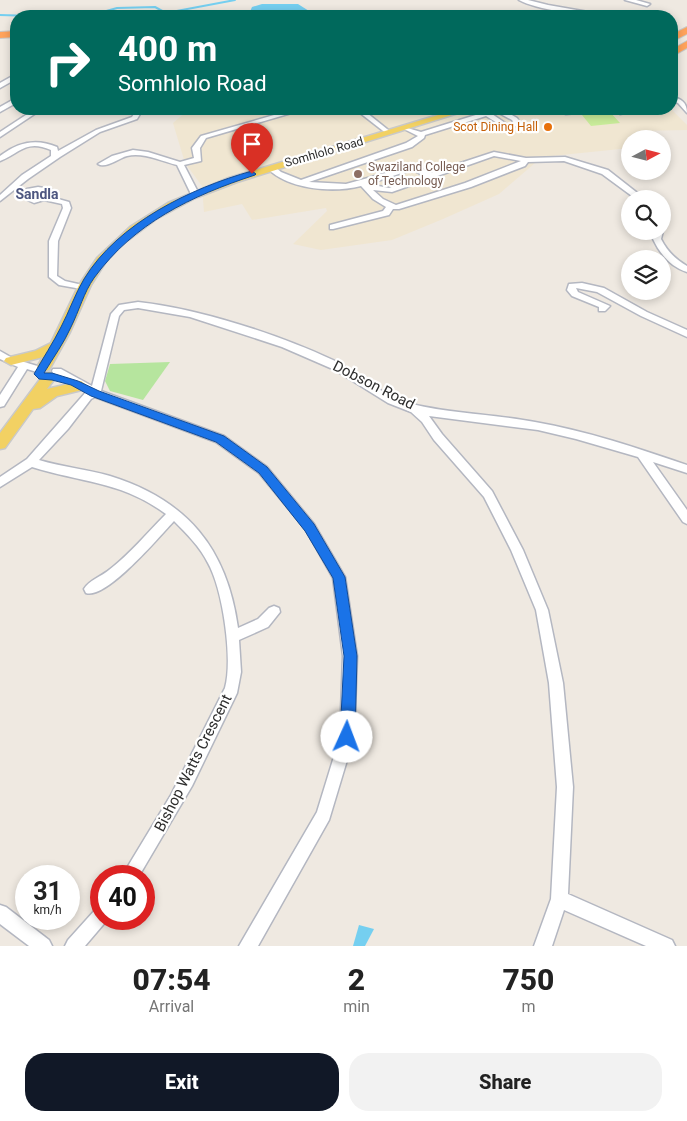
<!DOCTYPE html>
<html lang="en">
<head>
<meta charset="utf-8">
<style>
	:root { --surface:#fff; --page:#f2f2f2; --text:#222; --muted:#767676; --accent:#111827 }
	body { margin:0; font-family:Roboto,sans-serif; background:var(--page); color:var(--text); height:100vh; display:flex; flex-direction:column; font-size:19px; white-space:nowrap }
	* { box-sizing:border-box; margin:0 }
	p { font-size:16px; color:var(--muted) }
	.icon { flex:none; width:28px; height:28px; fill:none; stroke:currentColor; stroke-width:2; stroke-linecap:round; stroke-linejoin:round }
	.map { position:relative; height:946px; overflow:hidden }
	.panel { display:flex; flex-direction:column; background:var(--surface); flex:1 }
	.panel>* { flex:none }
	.top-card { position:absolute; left:10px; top:10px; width:668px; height:105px; border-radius:20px; box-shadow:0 2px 8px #0003; background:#00695c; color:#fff; overflow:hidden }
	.needle { width:32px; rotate:83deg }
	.buttons { position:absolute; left:621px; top:130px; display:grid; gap:10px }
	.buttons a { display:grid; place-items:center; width:50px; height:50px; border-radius:50%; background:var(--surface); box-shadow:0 2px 8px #0003; font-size:25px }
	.speed { position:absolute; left:15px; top:865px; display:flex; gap:10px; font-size:25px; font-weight:700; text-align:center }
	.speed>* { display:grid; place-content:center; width:65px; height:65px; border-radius:50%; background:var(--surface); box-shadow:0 2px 8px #0003; line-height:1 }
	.speed small { font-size:12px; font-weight:400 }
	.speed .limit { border:8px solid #d22; background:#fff; color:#111 }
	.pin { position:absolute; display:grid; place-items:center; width:42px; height:42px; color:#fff; margin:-51px -21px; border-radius:50% 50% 50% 0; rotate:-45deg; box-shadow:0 0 5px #0007 }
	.pin .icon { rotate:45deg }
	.me { position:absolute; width:55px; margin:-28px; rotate:2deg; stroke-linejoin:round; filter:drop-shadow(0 0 4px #0008) }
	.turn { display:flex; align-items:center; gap:18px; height:105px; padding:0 25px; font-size:22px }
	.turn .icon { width:65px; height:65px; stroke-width:2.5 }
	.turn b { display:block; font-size:35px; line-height:42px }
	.eta { display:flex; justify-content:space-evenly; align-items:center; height:85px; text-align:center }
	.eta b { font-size:30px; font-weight:800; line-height:35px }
	.button { display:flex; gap:10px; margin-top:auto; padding:10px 25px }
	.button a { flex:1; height:58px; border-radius:20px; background:var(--accent); color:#fff; font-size:20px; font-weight:800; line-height:58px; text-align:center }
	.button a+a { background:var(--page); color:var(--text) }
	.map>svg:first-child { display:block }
</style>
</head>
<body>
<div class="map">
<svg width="687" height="946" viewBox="0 0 687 946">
	<rect width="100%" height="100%" fill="#efe9e1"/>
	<!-- education -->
	<path fill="#f0e6d1" d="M199 109H671L687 125V130L637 131 635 136 643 139H630V148L542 157 499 194 443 219 392 240 321 250 293 244 327 211 326 208 252 220 242 204 204 212 202 186 185 163 173 123 187 111Z"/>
	<!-- green -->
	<path fill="#b6e59e" d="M170 362 143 400 110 391 105 381 110 364Z"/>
	<!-- pitch -->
	<path fill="#c9ec9a" d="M610 112 620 123 591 126 582 115Z"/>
	<!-- water -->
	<g fill="#75cff0">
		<path d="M262 4H298L309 11 307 16H248L252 7Z"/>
		<path d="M359 925 374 929 365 946H353Z"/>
	</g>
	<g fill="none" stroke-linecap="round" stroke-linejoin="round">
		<!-- stream -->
		<g stroke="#75cff0" stroke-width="2">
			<path d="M0 15 34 16"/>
			<path d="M64 16 92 15 117 8 155 7 166 13 235 0"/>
		</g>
		<defs>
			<g id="minor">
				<path d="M519 0H528L548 5 611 16C590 17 537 10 519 0Z"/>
				<path d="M625 0H636L650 4 647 6Z"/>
				<path d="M16 74V79L0 88V83Z"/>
				<path d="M671 96C681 99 687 102 687 113L678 103 671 101Z"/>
				<path d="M16 98V103L0 112V107Z"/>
				<path d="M35 109H42L0 137V132Z"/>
				<path d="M137 109H143L137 119 100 132 60 157 28 179 0 201V195L22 175 51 156V150C26 139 20 153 0 161V156C18 142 36 138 57 147L58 151 96 130 132 117Z"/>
				<path d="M295 109H305L206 138 200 148 201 161 184 165 199 194 198 196 191 194 177 165C161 161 143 152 127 156 119 158 106 169 98 164L112 156 133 150 148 152 180 162 194 158 192 148 201 136Z"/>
				<path d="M355 109H362L392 133 387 134Z"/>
				<path d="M495 109H504L503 110 517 118 521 124 507 129 486 116 425 135 424 138 412 147 309 182 346 184 408 167H419L430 173 494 152 526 158 565 157 608 170 645 199H636L602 174 564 161 528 162 525 166 471 187 399 209H393L389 215 333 229H330V225L383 211 386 207 373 199 361 186C333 193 289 190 267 168L274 166 281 172 301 180 406 143 418 136 404 129V127L421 132ZM497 112 512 120 514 123 508 125 492 114ZM494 156 521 161 465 183 396 205 383 199 373 190 392 192ZM408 171H415L424 176 389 188 368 184Z"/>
				<path d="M552 109H602L599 111 566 114Z"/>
				<path d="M617 109H623L625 113 620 114Z"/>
				<path d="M38 187 51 189V197L69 202 71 208 58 241 57 276 65 281 87 286V290L59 285 49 277V241L63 208 62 204 44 200 34 203 21 197 27 189ZM38 191 44 193V195L34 198 30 196 33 193Z"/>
				<path d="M662 230 663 231 661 239C667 251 675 259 687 266V272C671 267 660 254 653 239L655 231Z"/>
				<path d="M582 283 604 288 647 312 685 329 687 330V337L641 316 597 292 576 288 578 292 610 306 605 311H599V307L572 296 567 290 569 284Z"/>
				<path d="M138 302C200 309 277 334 333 360 359 373 383 397 412 404 452 414 494 414 535 422 587 431 637 448 687 465V473L653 462 687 510V524L683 522 638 457 576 439 538 430 429 416 442 434 492 491 523 550 548 610 563 683 573 787 568 894 672 940 675 946H646L564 910 552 946H534L551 899 557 787 549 683 536 610 511 550 484 497 434 440 422 422 411 412 388 403 335 370 282 347 190 317 138 308 124 310 119 316 101 391 224 436 267 467 314 524 345 577 357 656 354 737 329 820 258 946H239L317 812 340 737 343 656 333 578 306 530 259 473 216 442 95 397 91 399 68 429 39 460C62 467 86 469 110 476 187 500 227 548 238 628L258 619 269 608 274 606 279 608 280 612 268 627 239 640 241 672 237 693 192 786 139 876H122L171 795 225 688C233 659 223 590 208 563 200 547 187 534 174 521 160 536 106 600 86 593L84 589C88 581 102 576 109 570 130 554 147 533 166 514 121 481 83 483 32 467L0 487V477L27 459 86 392 53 373 52 371 53 369H61L92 386 111 314 119 305Z"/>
				<path d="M0 351 14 359 44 368 45 370 40 373 27 369 4 406 0 407V395L18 367 0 359Z"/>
				<path d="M0 905 6 907 49 940 52 946H29L0 924Z"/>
				<path d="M101 908V919H108L85 946H65L68 940 95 910Z"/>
			</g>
			<g id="major">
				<path d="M458 109H471L237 182 195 198 156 219 120 246 105 263 91 285 70 332 49 370 44 371 37 367 43 357 11 365 4 361 6 358 35 351 51 343 79 285 97 258 130 227 168 203 229 178Z"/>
				<path d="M49 372 56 377 47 389 81 381 88 386 86 389 57 396 40 408 33 409 5 448 0 449V433L44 374Z"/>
			</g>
			<g id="highway">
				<path d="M687 27V34L671 42V35Z"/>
				<path d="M16 31V37L0 38V32Z"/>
				<path d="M687 41V48L671 57V50Z"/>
			</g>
		</defs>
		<!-- minor casing -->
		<use href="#minor" stroke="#b4b7c1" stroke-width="3"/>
		<!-- major casing -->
		<use href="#major" stroke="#c9c9c9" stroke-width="3"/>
		<!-- highway casing -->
		<use href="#highway" stroke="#c9c9c9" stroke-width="2"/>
		<!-- minor -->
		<use href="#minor" fill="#fff" fill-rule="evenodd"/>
		<!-- major -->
		<use href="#major" fill="#f2d163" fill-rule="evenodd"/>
		<!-- highway -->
		<use href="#highway" fill="#ffa35c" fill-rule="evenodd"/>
	</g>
	<!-- route -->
	<path fill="#1a73e8" stroke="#114b97" d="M252 171 256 174 255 175C191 196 134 223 94 278 84 292 79 311 71 327 64 343 53 358 44 373H52L78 381 99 391 224 436 267 467 314 524 345 577 357 656 355 737 353 742 347 744 342 742 340 737 344 656 333 578 305 531 259 473 216 442 91 396 71 385 52 380 39 379 34 374C43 358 53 343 61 327 69 312 75 294 84 279 118 223 191 188 252 171Z"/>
	<!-- markers -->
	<circle fill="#e8710a" stroke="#fff" stroke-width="2" cx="548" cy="127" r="5"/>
	<circle fill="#8d6e63" stroke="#fff" stroke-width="2" cx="358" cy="174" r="5"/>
	<g text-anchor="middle" stroke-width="4.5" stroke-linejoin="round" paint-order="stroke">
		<!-- far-food labels -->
		<g font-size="12" fill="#c56008" stroke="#fff" text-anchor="end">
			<text x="538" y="131">Scot Dining Hall</text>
		</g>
		<!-- far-street labels -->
		<g font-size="12" fill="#2e2e2e" stroke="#fff">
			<text transform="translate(324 152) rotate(-16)" y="4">Somhlolo Road</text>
		</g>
		<!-- far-education labels -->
		<g font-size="12" fill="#785e54" stroke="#fff" text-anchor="start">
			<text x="368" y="171">Swaziland College<tspan x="368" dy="14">of Technology</tspan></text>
		</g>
		<!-- far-neighbourhood labels -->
		<g font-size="14" font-weight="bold" fill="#4d5680" stroke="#fff">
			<text x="37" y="199">Sandla</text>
		</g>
		<!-- street labels -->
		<g font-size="15" fill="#2e2e2e" stroke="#fff">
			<text transform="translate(374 385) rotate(27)" y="5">Dobson Road</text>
			<text transform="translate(193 763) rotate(-63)" y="5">Bishop Watts Crescent</text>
		</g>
	</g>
</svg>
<div class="buttons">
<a><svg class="needle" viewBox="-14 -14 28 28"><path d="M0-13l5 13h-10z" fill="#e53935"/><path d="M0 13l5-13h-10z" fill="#767676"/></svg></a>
<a><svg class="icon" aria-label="search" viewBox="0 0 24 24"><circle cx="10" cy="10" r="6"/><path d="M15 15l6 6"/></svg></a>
<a><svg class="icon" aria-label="layers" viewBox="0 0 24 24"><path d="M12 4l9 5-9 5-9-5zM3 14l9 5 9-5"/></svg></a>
</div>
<div class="speed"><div>31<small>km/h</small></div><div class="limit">40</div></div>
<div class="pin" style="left:252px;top:174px;background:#d93025"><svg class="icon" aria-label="arrive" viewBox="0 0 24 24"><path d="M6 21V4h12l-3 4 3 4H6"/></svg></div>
<svg class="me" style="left:347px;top:737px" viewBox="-20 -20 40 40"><circle r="19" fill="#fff"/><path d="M0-13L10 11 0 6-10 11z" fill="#1a73e8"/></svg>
<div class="top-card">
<div class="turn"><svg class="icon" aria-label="right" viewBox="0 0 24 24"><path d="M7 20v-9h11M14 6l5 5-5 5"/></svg><div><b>400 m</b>Somhlolo Road</div></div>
</div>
</div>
<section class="panel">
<div class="eta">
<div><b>07:54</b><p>Arrival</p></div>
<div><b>2</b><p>min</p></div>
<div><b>750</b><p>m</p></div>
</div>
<div class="button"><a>Exit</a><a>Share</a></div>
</section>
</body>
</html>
